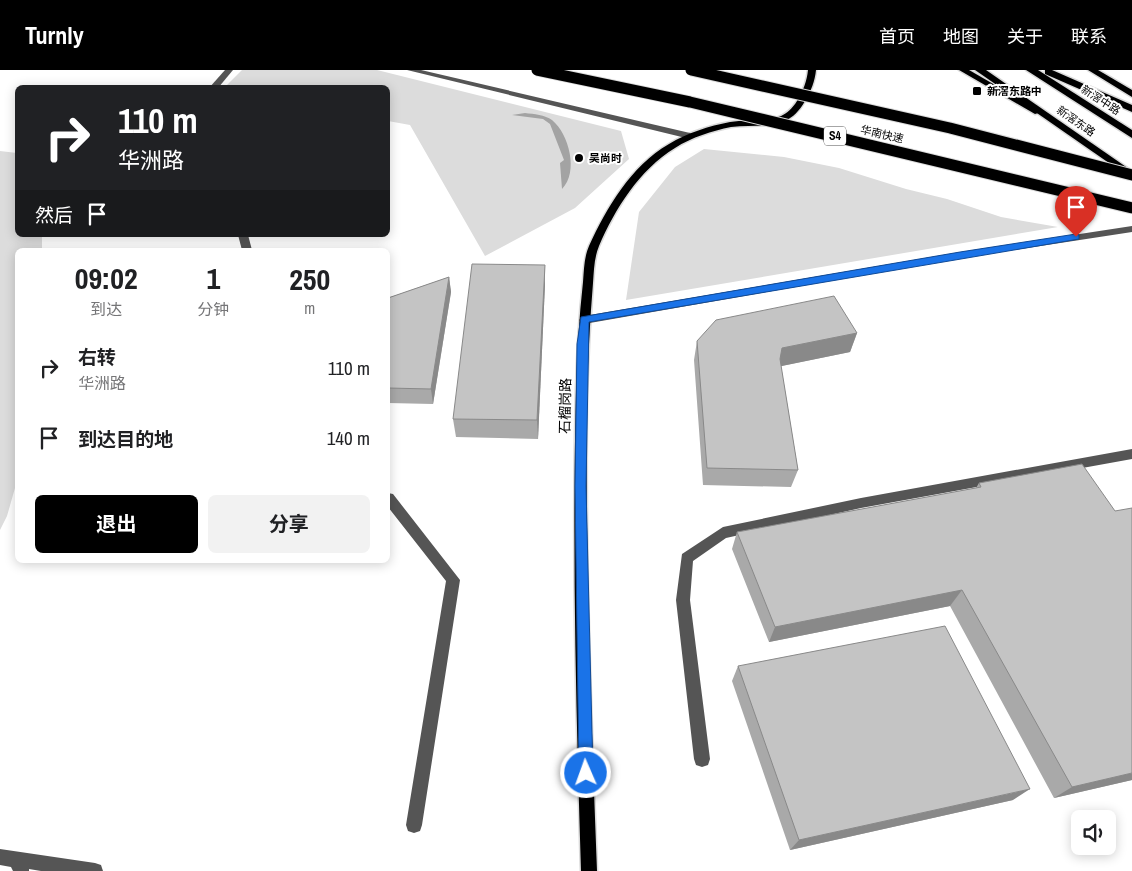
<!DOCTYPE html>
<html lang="zh">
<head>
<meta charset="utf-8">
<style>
	:root { --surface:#fff; --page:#f2f2f2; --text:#202124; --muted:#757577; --accent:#000 }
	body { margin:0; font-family:"Archivo Narrow","Noto Sans SC",sans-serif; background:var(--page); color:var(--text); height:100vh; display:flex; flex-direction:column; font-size:19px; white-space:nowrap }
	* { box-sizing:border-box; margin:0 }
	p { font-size:16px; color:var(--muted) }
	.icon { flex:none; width:28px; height:28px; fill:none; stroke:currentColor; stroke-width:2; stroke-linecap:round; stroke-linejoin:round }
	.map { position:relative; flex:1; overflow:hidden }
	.side { position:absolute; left:15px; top:178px; width:375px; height:315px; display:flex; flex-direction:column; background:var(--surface); border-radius:8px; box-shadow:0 2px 12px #0003 }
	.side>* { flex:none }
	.hud { position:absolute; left:15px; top:15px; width:375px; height:152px; border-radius:8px; box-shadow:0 2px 12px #0003; background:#202124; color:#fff; overflow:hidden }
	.buttons { position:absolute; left:1071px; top:740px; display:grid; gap:10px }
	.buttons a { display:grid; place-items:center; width:45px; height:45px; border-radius:8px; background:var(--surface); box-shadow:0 2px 12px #0003; font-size:25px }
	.pin { position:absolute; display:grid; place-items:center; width:42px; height:42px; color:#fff; margin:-51px -21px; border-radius:50% 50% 50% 0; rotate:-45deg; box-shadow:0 0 5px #0007 }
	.pin .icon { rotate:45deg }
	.me { position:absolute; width:55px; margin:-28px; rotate:358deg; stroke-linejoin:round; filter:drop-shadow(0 0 4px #0008) }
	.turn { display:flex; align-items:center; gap:18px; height:105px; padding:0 20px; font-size:22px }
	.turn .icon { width:65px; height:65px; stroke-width:2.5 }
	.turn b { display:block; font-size:35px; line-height:42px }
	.then { display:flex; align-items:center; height:48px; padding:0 20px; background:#0003; gap:10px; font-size:19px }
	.eta { display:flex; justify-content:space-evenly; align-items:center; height:85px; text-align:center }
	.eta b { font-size:30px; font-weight:700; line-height:35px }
	.primary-button { display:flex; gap:10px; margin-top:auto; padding:10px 20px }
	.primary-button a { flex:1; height:58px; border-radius:8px; background:var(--accent); color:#fff; font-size:20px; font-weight:700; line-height:58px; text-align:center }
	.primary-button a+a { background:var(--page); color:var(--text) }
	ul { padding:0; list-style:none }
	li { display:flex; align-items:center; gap:15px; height:70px; padding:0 20px }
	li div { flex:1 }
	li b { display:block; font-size:19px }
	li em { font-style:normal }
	header { display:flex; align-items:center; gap:30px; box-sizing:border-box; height:70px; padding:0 25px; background:var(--accent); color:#fff }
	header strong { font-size:24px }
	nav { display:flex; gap:28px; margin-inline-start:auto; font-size:18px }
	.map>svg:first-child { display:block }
</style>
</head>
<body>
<header>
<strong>Turnly</strong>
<nav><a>首页</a><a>地图</a><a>关于</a><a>联系</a></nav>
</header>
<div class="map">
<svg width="1132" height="801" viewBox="0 0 1132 801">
	<rect width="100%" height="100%" fill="#fff"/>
	<!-- green -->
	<g fill="#dcdcdc">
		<path d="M242 0H377L621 61 629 89 575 138 485 186 410 55 388 51V18H224Z"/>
		<path d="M704 79 784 87 839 98 906 119 947 129 1001 147 1058 157 626 230 639 142 675 97Z"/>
		<path d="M0 81 17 83 18 165H42V180H18L17 411 7 446 0 460Z"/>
	</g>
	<!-- water -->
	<path fill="#a3a3a3" d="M525 43C534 44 545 45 552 50 569 64 579 102 562 119L560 93 564 90 550 54 543 49 512 45Z"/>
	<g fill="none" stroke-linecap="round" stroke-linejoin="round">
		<defs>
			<g id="major">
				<path d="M808 0H816C815 11 811 21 805 31 787 63 762 53 731 57 712 61 692 67 675 78 639 100 615 139 599 176 594 188 594 201 593 213 590 250 588 287 587 325 585 484 591 642 597 801H581C576 641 572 480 576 319 577 283 579 248 583 212 584 200 584 187 589 176 607 137 631 96 669 74 687 63 709 56 730 52 756 48 781 57 797 31 803 21 807 11 808 0Z"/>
				<path d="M959 0H969L1042 42 1035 44Z"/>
				<path d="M1088 0H1098L1132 20V27Z"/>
			</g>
			<g id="highway">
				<path d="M975 0H986L1132 101V109Z"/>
				<path d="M1026 0H1038L1132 60V68Z"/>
				<path d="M1045 0H1052L1132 35V42L1045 4Z"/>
			</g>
		</defs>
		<!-- major casing -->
		<use href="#major" stroke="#dbdbdb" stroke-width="3"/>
		<!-- highway casing -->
		<use href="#highway" stroke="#dbdbdb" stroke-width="3"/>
		<!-- minor -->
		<g fill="#555" fill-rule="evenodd">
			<path d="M225 0H233L218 18H209Z"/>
			<path d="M407 0H421L690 63 694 66 690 69Z"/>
			<path d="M1132 156V162L961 188 584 254 579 250 584 246 961 182Z"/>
			<path d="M238 165H248L252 180H242Z"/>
			<path d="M1132 379V389L861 438 726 468 693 491 690 530 710 689 708 695 702 697 696 695 694 689 676 530 682 484 723 457 861 428Z"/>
			<path d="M388 423 393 424 460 510 422 755 420 761 414 763 408 761 406 755 446 511 388 437Z"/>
			<path d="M0 779 95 793 101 795 103 801H41L29 799V801H13L11 797 0 795Z"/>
		</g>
		<!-- major -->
		<use href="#major" fill="#000" fill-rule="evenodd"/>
		<!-- highway -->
		<use href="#highway" fill="#000" fill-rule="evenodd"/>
		<defs>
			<g id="highway-bridge">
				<path d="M537 0 690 32 1132 138"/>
				<path d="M691 0 950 58 1132 105"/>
			</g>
		</defs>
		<!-- highway-bridge casing -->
		<use href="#highway-bridge" stroke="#dbdbdb" stroke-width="13" stroke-linecap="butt"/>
		<!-- highway-bridge -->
		<use href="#highway-bridge" stroke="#000" stroke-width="11"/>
	</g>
	<!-- wall -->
	<g fill="#a9a9a9">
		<path d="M545 195V214L538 369 456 367 453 349Z"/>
		<path d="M449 207 451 222 433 334 388 333V228Z"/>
		<path d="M857 263 850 282 781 296 798 400 791 417 703 415 694 290 697 271Z"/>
		<path d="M979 413 1132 710 1054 728 950 536 769 572 732 479 737 462 976 418Z"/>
		<path d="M738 596 1013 730 790 780 732 611Z"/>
	</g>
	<!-- shaded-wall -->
	<g fill="#898989">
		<path d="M545 195V214L538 369 537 350Z"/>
		<path d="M449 207 451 222 433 334 431 319Z"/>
		<path d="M857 263 850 282 777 297 782 278Z"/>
		<path d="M962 520 950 536 769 572 775 557Z"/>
		<path d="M1132 703V710L1054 728 1072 717Z"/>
		<path d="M1030 719 1013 730 790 780 799 770Z"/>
	</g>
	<!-- building -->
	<g fill="#c4c4c4" stroke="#898989">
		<path d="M472 194 545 195 537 350 453 349Z"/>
		<path d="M449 207 431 319 388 318V228Z"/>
		<path d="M834 226 857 263 782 278 780 289 798 400 707 398 697 271 716 250Z"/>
		<path d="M1082 394 1115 441 1132 438V703L1072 717 962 520 775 557 737 462 981 417 979 413Z"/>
		<path d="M945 556 1030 719 799 770 738 596Z"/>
	</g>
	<!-- route -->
	<path fill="#1a73e8" stroke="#114b97" d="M1076 164 1079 165V169L589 252 586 416 593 703 591 708 586 710 581 708 579 703 575 416 577 274 581 247 960 182Z"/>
	<!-- markers -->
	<g fill="#000" stroke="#fff" stroke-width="2">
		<rect x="972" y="16" width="10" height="10" rx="2.5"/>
		<circle cx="579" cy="88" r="5"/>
	</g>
	<g text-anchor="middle" stroke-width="4" stroke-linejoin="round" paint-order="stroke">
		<!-- far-poi labels -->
		<g font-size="11" font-weight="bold" fill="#000" stroke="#fff" text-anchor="start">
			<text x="987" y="25">新滘东路中</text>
			<text x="589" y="92">吴尚时</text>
		</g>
		<!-- far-street labels -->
		<g font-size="11" fill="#000" stroke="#fff">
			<text transform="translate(1101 30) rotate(33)" y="4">新滘中路</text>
			<text transform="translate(1076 51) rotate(35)" y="4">新滘东路</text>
			<text transform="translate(882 64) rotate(13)" y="4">华南快速</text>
		</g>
		<!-- shield labels -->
		<rect fill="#fff" stroke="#4c4c4c" stroke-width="1" x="824" y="56.5" width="22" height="19" rx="4"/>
		<g font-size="12" font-weight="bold" fill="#000">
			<text x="835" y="70">S4</text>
		</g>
		<!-- street labels -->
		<g font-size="14" fill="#000" stroke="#fff">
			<text transform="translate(565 336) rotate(-89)" y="5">石榴岗路</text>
		</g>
	</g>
</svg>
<div class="buttons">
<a><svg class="icon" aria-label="sound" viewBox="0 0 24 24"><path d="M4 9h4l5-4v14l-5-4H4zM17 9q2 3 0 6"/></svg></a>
</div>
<div class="pin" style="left:1076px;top:167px;background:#d93025"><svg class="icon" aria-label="arrive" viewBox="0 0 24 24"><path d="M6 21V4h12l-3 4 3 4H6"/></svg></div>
<svg class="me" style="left:586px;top:703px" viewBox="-20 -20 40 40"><circle r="17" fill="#1a73e8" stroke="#fff" stroke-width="3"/><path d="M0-11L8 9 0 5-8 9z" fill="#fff"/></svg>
<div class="hud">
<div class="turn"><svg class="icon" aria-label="right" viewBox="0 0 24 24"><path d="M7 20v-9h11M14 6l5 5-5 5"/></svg><div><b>110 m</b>华洲路</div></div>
<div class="then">然后<svg class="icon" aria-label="arrive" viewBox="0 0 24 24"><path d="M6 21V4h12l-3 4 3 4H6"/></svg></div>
</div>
<section class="side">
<div class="eta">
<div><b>09:02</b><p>到达</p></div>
<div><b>1</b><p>分钟</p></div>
<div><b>250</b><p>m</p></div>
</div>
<ul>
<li><svg class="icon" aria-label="right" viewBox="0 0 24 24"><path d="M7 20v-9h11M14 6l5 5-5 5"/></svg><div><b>右转</b><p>华洲路</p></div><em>110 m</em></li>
<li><svg class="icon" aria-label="arrive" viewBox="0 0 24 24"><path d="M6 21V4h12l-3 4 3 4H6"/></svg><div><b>到达目的地</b></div><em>140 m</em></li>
</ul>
<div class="primary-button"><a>退出</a><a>分享</a></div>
</section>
</div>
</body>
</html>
